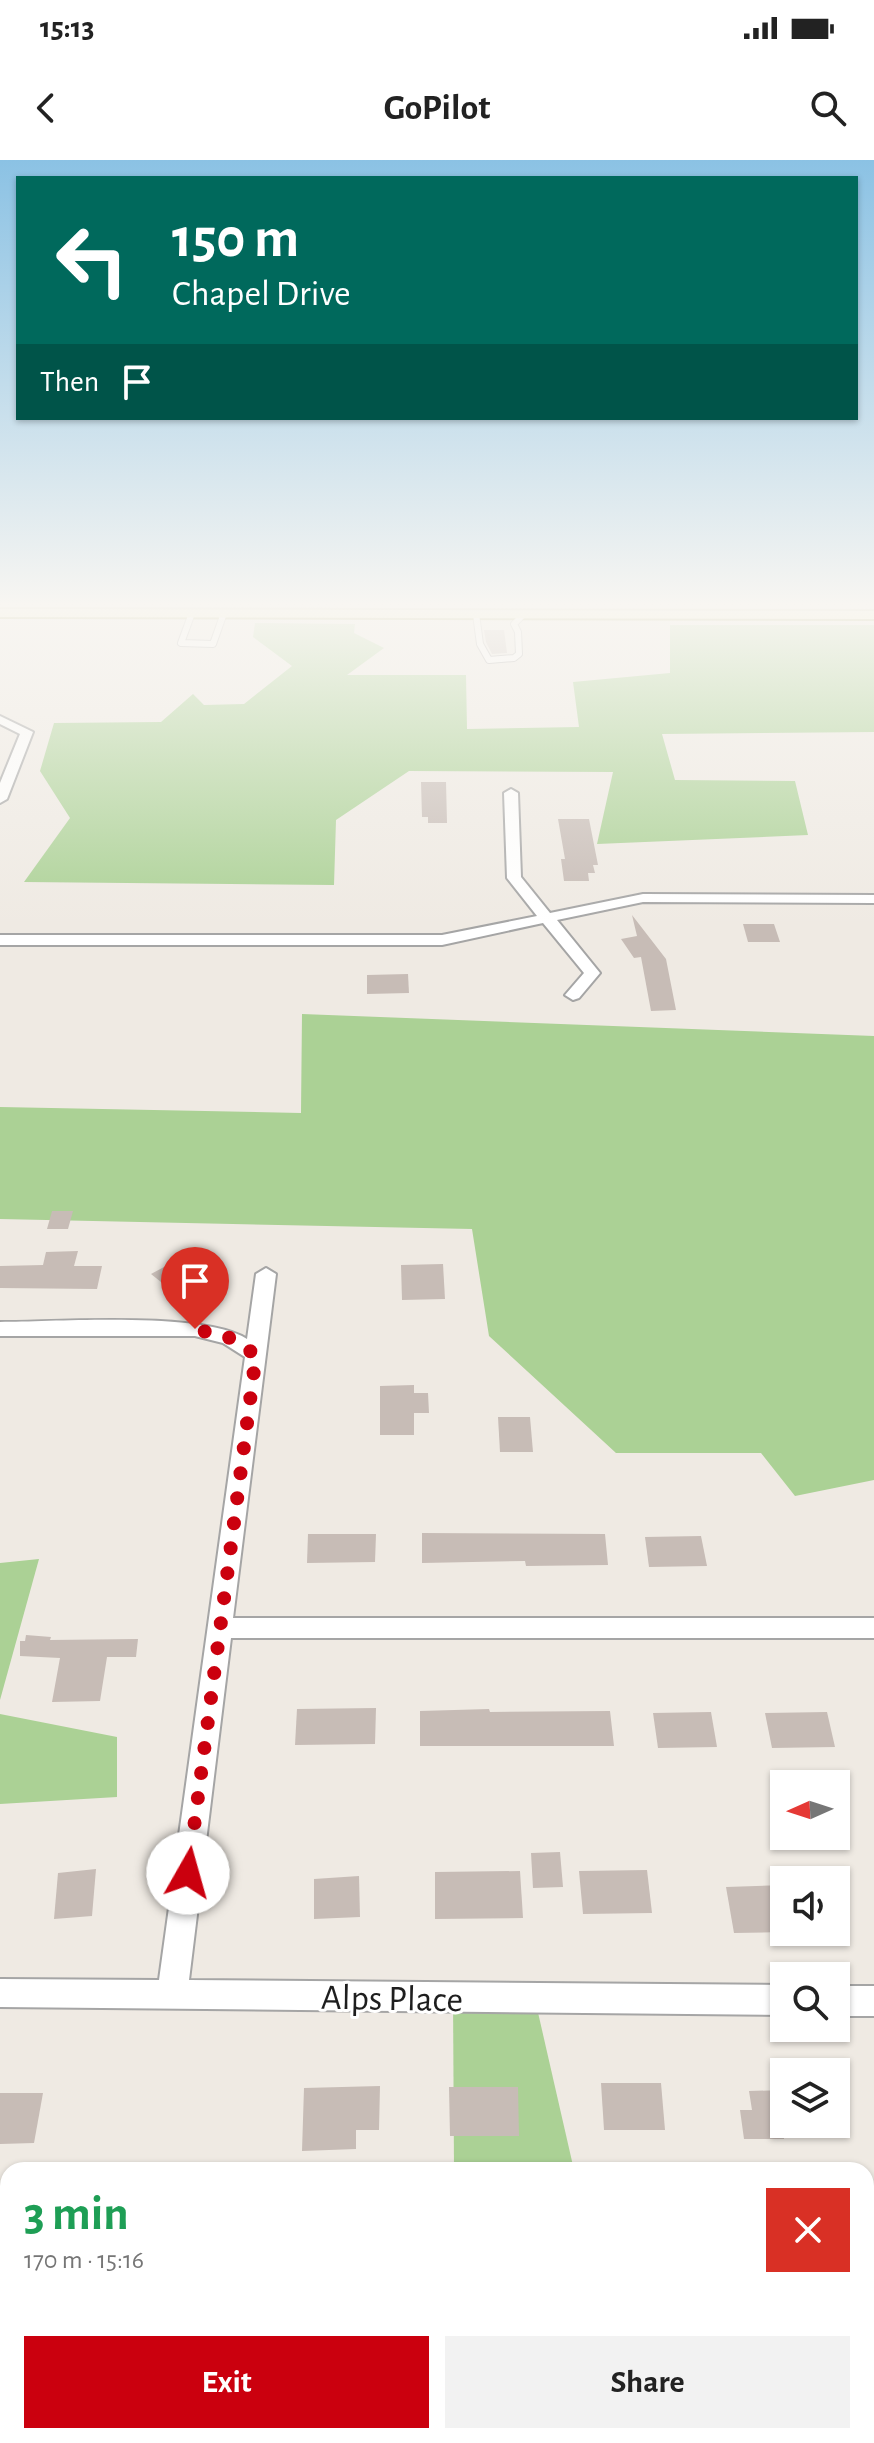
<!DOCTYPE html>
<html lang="en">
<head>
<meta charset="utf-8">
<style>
	:root { --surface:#fff; --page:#f2f2f2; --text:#222; --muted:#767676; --accent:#cb000e }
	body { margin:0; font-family:"Alegreya Sans",sans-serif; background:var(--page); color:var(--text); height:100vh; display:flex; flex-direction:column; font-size:30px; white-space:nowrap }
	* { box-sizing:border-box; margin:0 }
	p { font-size:26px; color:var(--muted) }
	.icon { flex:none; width:44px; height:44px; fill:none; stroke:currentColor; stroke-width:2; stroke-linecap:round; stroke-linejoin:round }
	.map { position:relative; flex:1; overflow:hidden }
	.drawer { position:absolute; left:0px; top:2002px; width:874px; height:282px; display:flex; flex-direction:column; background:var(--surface); border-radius:24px 24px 0 0; box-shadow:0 2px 6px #0004 }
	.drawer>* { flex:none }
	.banner { position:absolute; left:16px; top:16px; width:842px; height:244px; border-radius:0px; box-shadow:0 2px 6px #0004; background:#00695c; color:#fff; overflow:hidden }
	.needle { width:52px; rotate:267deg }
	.buttons { position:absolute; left:770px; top:1610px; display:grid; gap:16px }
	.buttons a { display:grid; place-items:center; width:80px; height:80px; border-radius:0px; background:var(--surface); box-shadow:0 2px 6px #0004; font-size:40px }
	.pin { position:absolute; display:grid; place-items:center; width:68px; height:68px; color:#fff; margin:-82px -34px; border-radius:50% 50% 50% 0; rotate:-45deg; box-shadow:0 0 8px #0007 }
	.pin .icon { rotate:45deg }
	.me { position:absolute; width:88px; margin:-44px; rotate:7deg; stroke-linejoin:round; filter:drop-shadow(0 0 6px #0008) }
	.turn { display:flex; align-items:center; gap:28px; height:168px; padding:0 24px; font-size:36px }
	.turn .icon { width:104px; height:104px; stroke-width:2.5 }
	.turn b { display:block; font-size:56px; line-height:68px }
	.then { display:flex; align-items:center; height:76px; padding:0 24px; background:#0003; gap:16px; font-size:30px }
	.round { display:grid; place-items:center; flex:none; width:84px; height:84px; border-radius:0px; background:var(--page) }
	.head { display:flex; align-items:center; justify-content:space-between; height:136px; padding:0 24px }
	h1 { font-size:48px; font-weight:700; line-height:60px; color:#1e9e55 }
	.action { display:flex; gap:16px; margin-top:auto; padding:16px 24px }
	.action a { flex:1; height:92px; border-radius:0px; background:var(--accent); color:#fff; font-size:32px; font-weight:700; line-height:92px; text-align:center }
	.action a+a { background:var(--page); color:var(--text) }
	.status { display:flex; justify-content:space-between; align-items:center; height:56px; padding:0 40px; background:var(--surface); direction:ltr }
	.status svg { height:22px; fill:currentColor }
	header { display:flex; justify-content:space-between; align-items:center; height:104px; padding:0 24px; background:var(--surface); font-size:36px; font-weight:700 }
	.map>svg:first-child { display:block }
</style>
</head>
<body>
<div class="status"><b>15:13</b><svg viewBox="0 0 49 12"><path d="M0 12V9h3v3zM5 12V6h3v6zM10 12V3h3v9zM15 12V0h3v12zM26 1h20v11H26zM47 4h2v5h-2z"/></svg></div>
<header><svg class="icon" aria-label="back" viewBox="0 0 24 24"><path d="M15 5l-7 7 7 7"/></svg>GoPilot<svg class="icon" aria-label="search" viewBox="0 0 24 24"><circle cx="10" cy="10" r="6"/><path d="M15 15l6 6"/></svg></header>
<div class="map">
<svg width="874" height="2283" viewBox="0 0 874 2283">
	<rect width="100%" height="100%" fill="#efeae3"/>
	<!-- industrial -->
	<path fill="#e9d4e6" d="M18 2276H456L547 2283H0V2279Z"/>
	<!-- forest -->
	<g fill="#abd195">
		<path d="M255 463 355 464 354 473 384 488 347 515H466L467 569 579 567 573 522 670 513V465H874V572L662 574 675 620 795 621 808 675 597 684 613 612 409 611 336 660 334 725 24 722 70 658 40 611 54 563 161 562 193 534 204 545 244 544 292 506 253 477Z"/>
		<path d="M302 854 874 876V1320L795 1336 761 1293H616L489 1176 472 1069 0 1059V947L301 953Z"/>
		<path d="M39 1399 0 1540V1403Z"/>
		<path d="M0 1554 117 1577V1637L0 1644Z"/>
		<path d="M453 1834 534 1835 574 2010H454Z"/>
		<path d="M0 2046 8 2047V2276H18L0 2279Z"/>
		<path d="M866 2146H874V2283H547L456 2276H866Z"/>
	</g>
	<!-- building -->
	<g fill="#c7bcb6">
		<path d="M484 470H504L507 493 492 494 486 482Z"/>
		<path d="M421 622H446L447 663H428V657H422Z"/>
		<path d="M558 659H589L598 705H593L595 713H588L589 721H564L561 699H565Z"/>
		<path d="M632 755 666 799 676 850 651 851 641 797 634 798 621 779 637 776Z"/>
		<path d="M743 764H774L780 782H748Z"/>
		<path d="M408 814 409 833 367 834V815Z"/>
		<path d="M52 1051H73L68 1069H47Z"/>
		<path d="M78 1091 74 1106H102L97 1129 0 1128V1106L43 1105 46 1092Z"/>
		<path d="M190 1093 210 1109 171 1130 151 1114Z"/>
		<path d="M443 1104 445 1139 402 1140 401 1105Z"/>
		<path d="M414 1225V1233H428L429 1253H414V1275H380V1226Z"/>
		<path d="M498 1257H530L533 1292H500Z"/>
		<path d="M422 1373 605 1374 608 1405 526 1406 525 1401 422 1403Z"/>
		<path d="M308 1374H376L375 1402 307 1403Z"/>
		<path d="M701 1376 707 1406 649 1407 645 1377Z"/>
		<path d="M26 1475 51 1477 50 1480 138 1479 136 1497H107L100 1541 52 1542 60 1498 20 1496V1481H25Z"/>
		<path d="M376 1548 375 1584 295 1585 297 1549Z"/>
		<path d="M489 1549 490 1552 610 1551 614 1586H420V1551Z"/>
		<path d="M711 1552 717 1587 658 1588 653 1553Z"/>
		<path d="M827 1552 835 1587 772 1588 765 1553Z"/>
		<path d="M560 1692 563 1727 533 1728 531 1693Z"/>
		<path d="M96 1709 92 1756 54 1759 58 1713Z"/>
		<path d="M647 1710 652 1753 583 1754 579 1711Z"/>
		<path d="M520 1711 523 1758 435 1759V1712Z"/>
		<path d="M359 1716 360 1757 314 1759V1719Z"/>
		<path d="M784 1725V1772L734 1773 726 1727Z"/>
		<path d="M601 1923H661L665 1970H604Z"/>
		<path d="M380 1926 379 1970H356V1989L302 1991 304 1928Z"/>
		<path d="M449 1927H518L519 1976H450Z"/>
		<path d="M784 1930V1979H744L740 1950H752L749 1931Z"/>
		<path d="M0 1933H43L34 1983 0 1984Z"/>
	</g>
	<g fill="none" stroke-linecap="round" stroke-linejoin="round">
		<defs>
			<g id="lane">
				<path d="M192 453 181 483 213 484 224 453"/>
				<path d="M476 454 480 484 489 500 514 498 519 494 518 472 514 464 524 454"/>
			</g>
			<g id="street">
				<path d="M0 556 33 572 7 639 0 643V623L20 574 0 564Z"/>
				<path d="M511 629 518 633 521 717 550 753 643 734 874 735V743L643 742 557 760 600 813 579 838 573 840 565 835 584 813 543 763 442 785H0V775H442L537 756 507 718 504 633Z"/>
				<path d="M266 1108 276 1114 233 1458H874V1478H231L189 1820 784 1825V1855L0 1847V1819L159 1820 245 1197 223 1183 195 1176H0V1162C58 1162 202 1151 247 1179L256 1114Z"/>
				<rect x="836" y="1826" width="38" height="30"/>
			</g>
			<path id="secondary" d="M0 449 874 451V459L0 457Z"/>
		</defs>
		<!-- lane casing -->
		<use href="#lane" stroke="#a5a5a5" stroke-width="8"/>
		<!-- street casing -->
		<use href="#street" stroke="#a5a5a5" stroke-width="4"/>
		<!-- secondary casing -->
		<use href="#secondary" stroke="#747900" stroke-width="4"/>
		<!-- lane -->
		<use href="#lane" stroke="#fff" stroke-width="6"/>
		<!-- street -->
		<use href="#street" fill="#fff" fill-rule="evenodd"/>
		<!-- secondary -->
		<use href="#secondary" fill="#fdfbb3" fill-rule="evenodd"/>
	</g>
	<!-- sky -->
	<linearGradient id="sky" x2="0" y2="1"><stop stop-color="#8bc2e4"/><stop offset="0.58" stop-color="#f8f6f2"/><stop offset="1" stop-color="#f8f6f2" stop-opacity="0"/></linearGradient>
	<rect width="874" height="767" fill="url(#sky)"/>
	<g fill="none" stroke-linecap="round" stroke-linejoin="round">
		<!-- route -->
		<path stroke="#cb000e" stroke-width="14" stroke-dasharray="0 25.2" d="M188 1713 256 1195 230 1178 195 1169"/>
	</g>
	<g text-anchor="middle" stroke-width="6" stroke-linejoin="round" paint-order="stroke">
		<!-- near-street labels -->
		<g font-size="36" fill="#1e1e1e" stroke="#fff">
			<text transform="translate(392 1837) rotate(1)" y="13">Alps Place</text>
		</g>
	</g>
</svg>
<div class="buttons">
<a><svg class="needle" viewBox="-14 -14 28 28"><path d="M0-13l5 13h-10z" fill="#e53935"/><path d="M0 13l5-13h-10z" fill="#767676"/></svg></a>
<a><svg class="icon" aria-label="sound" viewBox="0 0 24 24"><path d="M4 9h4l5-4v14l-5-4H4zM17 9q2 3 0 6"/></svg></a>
<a><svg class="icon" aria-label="search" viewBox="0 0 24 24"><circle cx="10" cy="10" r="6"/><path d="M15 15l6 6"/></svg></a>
<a><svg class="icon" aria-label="layers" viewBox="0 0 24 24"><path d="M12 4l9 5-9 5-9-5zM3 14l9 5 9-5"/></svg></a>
</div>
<div class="pin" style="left:195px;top:1169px;background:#d93025"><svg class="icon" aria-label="arrive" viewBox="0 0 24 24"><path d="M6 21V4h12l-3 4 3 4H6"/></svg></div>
<svg class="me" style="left:188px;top:1713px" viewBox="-20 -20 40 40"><circle r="19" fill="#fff"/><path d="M0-13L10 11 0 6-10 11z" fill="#cb000e"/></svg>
<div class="banner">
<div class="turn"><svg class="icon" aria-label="left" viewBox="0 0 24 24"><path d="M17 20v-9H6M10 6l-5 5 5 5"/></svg><div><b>150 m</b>Chapel Drive</div></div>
<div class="then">Then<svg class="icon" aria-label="arrive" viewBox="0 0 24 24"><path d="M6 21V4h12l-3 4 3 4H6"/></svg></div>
</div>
<section class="drawer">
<div class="head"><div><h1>3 min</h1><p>170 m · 15:16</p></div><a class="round" style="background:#d93025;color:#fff"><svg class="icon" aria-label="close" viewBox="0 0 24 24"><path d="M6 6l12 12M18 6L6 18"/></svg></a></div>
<div class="action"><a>Exit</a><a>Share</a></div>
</section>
</div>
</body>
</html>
